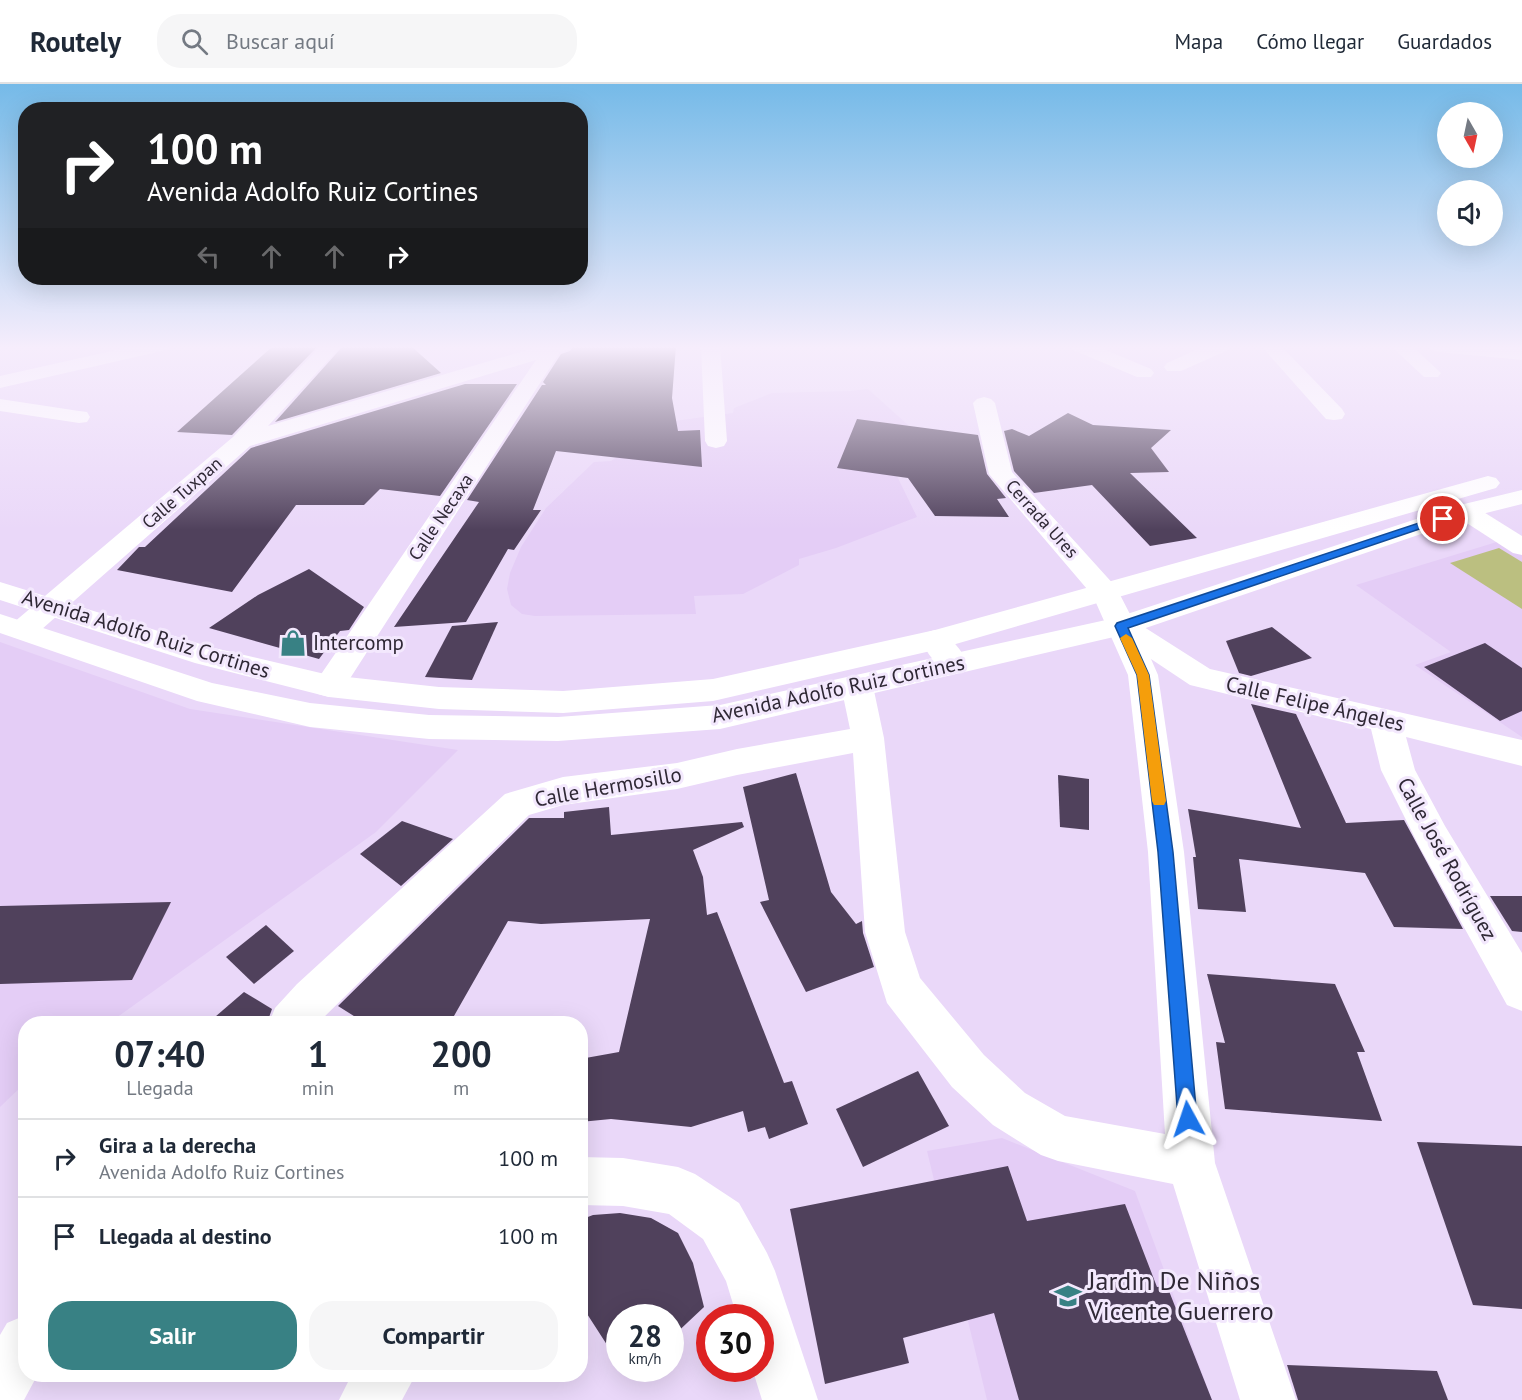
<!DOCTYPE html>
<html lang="es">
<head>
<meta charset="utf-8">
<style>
	:root { --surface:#fff; --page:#f6f6f7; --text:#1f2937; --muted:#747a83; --line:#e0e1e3; --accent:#388184 }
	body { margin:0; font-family:"PT Sans",sans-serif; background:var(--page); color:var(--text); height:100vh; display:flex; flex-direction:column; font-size:22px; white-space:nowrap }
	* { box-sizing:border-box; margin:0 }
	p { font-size:20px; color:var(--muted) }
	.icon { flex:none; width:33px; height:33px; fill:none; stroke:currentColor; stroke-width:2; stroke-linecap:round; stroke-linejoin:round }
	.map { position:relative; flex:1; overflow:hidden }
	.drawer { position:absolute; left:18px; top:932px; width:570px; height:366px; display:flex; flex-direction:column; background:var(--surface); border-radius:24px; box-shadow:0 6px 24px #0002 }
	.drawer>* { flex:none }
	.banner { position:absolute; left:18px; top:18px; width:570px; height:183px; border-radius:24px; box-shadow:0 6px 24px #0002; background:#202124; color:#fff; overflow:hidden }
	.needle { width:39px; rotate:171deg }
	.buttons { position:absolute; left:1437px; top:18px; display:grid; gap:12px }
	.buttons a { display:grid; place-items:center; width:66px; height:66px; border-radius:50%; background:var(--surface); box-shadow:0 6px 24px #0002; font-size:30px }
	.speed { position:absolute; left:606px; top:1220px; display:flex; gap:12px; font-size:30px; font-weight:700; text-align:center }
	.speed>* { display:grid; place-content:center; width:78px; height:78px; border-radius:50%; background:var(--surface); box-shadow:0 6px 24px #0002; line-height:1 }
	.speed small { font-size:15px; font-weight:400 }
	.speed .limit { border:9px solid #d22; background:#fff; color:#111 }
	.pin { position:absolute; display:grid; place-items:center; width:51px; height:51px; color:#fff; margin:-26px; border:3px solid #fff; border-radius:50%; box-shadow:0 2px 6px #0007 }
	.me { position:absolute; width:66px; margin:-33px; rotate:355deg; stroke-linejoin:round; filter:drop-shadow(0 0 4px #0008) }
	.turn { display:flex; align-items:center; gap:21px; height:126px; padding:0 30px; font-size:27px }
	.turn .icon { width:78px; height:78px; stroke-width:2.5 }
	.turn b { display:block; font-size:42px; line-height:51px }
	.lanes { display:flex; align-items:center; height:57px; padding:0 30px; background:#0003; justify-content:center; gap:30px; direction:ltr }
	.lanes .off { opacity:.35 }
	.eta { display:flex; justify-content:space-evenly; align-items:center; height:102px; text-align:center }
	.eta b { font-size:36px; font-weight:700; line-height:42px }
	.primary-button { display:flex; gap:12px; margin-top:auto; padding:12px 30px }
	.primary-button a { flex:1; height:69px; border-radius:24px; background:var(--accent); color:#fff; font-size:24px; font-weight:700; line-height:69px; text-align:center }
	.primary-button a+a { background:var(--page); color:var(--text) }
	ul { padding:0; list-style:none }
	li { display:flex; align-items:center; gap:18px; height:78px; padding:0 30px; border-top:2px solid var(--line) }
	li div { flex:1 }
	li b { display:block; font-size:22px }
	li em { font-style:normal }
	header { display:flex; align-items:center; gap:36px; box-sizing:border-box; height:84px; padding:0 30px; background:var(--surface); border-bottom:2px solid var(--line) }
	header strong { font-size:28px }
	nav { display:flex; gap:33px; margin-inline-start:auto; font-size:21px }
	.search { width:420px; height:54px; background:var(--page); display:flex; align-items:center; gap:15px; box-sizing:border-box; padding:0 21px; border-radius:24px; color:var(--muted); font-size:22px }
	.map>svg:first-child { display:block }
</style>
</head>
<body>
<header>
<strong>Routely</strong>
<div class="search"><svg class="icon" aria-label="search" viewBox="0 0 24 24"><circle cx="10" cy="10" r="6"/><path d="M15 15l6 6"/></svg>Buscar aquí</div>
<nav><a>Mapa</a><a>Cómo llegar</a><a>Guardados</a></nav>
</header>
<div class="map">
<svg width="1522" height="1316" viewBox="0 0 1522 1316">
	<rect width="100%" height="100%" fill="#ead8f9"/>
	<!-- built -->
	<g fill="#e4cdf6">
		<path d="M868 305 908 341 894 386 917 433 836 464 799 475V481L743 510 694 512 696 530 535 532 522 530 511 521 507 505 510 489 521 463 546 424 594 378 611 377 667 338 733 329 734 324 772 309 851 307Z"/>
		<path d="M1500 457 1522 468V653L1415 581 1451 568 1356 501Z"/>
		<path d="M0 558 190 625 458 666 376 748 109 939H26L25 999 0 1023Z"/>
		<path d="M1002 1054 1135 1107 1212 1316H987L927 1067Z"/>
	</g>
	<!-- green -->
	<path fill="#bbbf80" d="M1499 464 1522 478V525L1450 479Z"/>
	<!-- building -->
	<g fill="#50415c">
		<path d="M273 262H318L232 351 177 348Z"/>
		<path d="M343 262H411L441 289 275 338Z"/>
		<path d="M573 262H676L672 314 678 347 700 346 702 383 556 367 533 426H541L514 466 508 465 466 538 394 543 479 418 467 416 542 301H546L543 298 561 270 570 267Z"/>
		<path d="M465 300H517L440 412 380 405 364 421H296L232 508 117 486 139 463H145L251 364Z"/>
		<path d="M1068 329 1093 341 1171 346 1151 364 1169 388 1130 389 1197 454 1150 462 1092 401 1034 409 1014 387 1004 347 1012 345 1029 352Z"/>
		<path d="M857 335 978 351 987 390 1006 414 997 415 1009 433 935 432 908 394 837 384Z"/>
		<path d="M309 485 364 523 349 546 340 547 319 575 209 544 258 511Z"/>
		<path d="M498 538 472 596 425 593 452 542Z"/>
		<path d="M1272 543 1312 574 1251 592 1239 589 1226 557Z"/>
		<path d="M1485 559 1522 584V627L1500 637 1424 583Z"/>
		<path d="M1251 620 1296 630 1346 739 1404 736 1463 845 1394 843 1365 789 1239 775 1246 828 1198 825 1193 773H1196L1188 725 1301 744Z"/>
		<path d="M796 689 831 808 856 840 862 837 863 849 874 883 806 908 760 818 769 816 743 703Z"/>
		<path d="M1058 691 1089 695V746L1060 743Z"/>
		<path d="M609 723 611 751 742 738 744 743 693 766 703 793 707 831 717 828 784 999 792 997 808 1040 769 1055 765 1043 748 1048 743 1027 691 1043 611 1035 580 1038V975L619 968 650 835 541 840 508 837 450 939H365L338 922 529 734H564V728Z"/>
		<path d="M402 737 453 755 401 802 360 770Z"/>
		<path d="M1490 812H1522V848L1512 847Z"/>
		<path d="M171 818 132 896 0 900V822Z"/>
		<path d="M266 841 294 867 254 900 226 873Z"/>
		<path d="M1207 890 1335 900 1365 968H1357L1382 1037 1225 1025 1216 958 1225 959Z"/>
		<path d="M244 908 272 925 267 939H208Z"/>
		<path d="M918 987 949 1042 863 1083 836 1025Z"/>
		<path d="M1417 1058 1522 1062V1225L1473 1221Z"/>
		<path d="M1008 1082 1027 1137 1125 1120 1157 1203 1167 1202 1212 1316H1019L994 1229 903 1254 909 1279 825 1300 790 1125Z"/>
		<path d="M620 1129 651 1134 678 1149 693 1179 704 1223 670 1255V1233H620V1281L580 1219V1136L593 1131Z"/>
		<path d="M1287 1281 1437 1287 1448 1316H1298Z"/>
	</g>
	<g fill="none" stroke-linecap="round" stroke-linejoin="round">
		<!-- street -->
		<g fill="#fff" fill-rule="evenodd">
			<path d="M321 262H341L268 342 541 262H571L568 266 560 268 340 610 329 613 318 610 313 602 536 276 250 362 33 553 23 556 13 553 8 546 13 539 233 353Z"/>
			<path d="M701 262H720L727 357 724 362 716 364 708 362 705 357Z"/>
			<path d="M1070 262H1096L1151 285 1154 289 1151 293H1137L1073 266Z"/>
			<path d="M1205 262H1231L1228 266 1181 287H1167L1164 283 1167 279Z"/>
			<path d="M1261 262H1281L1342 325 1345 330 1342 335 1334 336 1326 335Z"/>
			<path d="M1391 262H1412L1441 289 1438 293H1424Z"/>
			<path d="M1429 262 1522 264V276L1439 268 1432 266Z"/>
			<path d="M984 313 991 315 995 319 1012 388 1116 503 1133 536 1210 585 1522 656V682L1406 653 1415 686 1445 742 1522 869V927L1507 921 1419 762 1381 686 1371 645 1190 601 1151 575 1158 591 1184 768 1215 1079 1296 1316H1240L1173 1100 1058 1077 1041 1071 993 1041 952 1003 887 919 865 848 853 669 737 691 677 705 563 721 529 731 318 939H269L275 924 297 900 505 710 563 693 677 679 737 665 850 645 841 602 846 594 857 591 868 594 873 602 884 654 905 848 920 894 984 971 1025 1009 1065 1032 1165 1050 1148 768 1128 591 1093 512 989 390 973 319 977 315Z"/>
			<path d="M0 315 79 327 87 328 90 333 87 338 79 339 0 327Z"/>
			<path d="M1465 420 1474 422 1522 452V471L1513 469 1456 432 1453 427 1456 422Z"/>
			<path d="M580 1073 623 1074 678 1083 695 1090 739 1119 767 1169 775 1187 818 1316H762L752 1284H760V1233H737L726 1197 703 1155 669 1130 623 1122 580 1121Z"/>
			<path d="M26 1231V1290H38L24 1316H0V1251L7 1239Z"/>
			<path d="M352 1290H416L402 1316H339Z"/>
		</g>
		<!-- secondary -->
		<g fill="#fff" fill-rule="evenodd">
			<path d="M134 262H169L166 266 0 304V292Z"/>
			<path d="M935 546C951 551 961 566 969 580L965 587C942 594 931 574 920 556L925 549Z"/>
		</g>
		<!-- primary -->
		<g fill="#fff" fill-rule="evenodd">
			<path d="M1488 392 1496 394 1500 399 1496 404 935 566 713 617 563 629 439 625 329 613 195 579 0 516V498L210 563 329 591 439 603 563 607 713 595 935 546Z"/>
			<path d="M1522 406V420L1474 432 1131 549 720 645 558 657 429 655 310 643 197 617 0 549V530L212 599 310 619 429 631 558 633 720 621 1115 534 1456 422Z"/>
		</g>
	</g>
	<!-- sky -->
	<linearGradient id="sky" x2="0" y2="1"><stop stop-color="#75bae8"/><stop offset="0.59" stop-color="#f6edfc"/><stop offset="1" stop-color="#f6edfc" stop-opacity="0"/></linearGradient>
	<rect width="1522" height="446" fill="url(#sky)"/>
	<!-- route -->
	<path fill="#1a73e8" stroke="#114b97" stroke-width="1.5" d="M1440 432 1449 435 1128 544 1149 591 1173 768 1197 1035 1194 1041 1188 1044 1181 1041 1178 1035 1158 768 1137 591 1115 542 1117 539Z"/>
	<!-- slow -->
	<path fill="#f59e0b" d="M1126 550 1132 554 1149 591 1166 717 1164 721H1154L1152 717 1137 591 1120 554Z"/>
	<!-- icons -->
	<defs>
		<symbol id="shop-bare" viewBox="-9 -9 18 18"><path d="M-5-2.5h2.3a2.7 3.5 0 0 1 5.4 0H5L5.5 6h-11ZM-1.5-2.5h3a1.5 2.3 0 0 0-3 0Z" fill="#388184" stroke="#f3e8fd" stroke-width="2.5" paint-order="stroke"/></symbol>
		<symbol id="school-bare" viewBox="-9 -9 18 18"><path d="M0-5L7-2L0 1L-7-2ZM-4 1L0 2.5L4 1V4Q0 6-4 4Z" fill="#388184" stroke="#f3e8fd" stroke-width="2.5" paint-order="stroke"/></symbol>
	</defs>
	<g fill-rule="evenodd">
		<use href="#shop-bare" x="274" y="540" width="38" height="38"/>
		<use href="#school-bare" x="1049" y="1193" width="38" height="38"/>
	</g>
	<g text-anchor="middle" stroke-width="6" stroke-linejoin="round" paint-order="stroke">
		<!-- far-street labels -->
		<g font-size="18" fill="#2f2835" stroke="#f3e8fd">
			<text transform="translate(182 409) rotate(-41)" y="6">Calle Tuxpan</text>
			<text transform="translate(441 433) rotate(-56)" y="6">Calle Necaxa</text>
			<text transform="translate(1042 435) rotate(48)" y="6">Cerrada Ures</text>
		</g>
		<!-- street labels -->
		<g font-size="21" fill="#2f2835" stroke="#f3e8fd">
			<text transform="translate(146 550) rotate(17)" y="7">Avenida Adolfo Ruiz Cortines</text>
			<text transform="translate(838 605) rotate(-12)" y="7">Avenida Adolfo Ruiz Cortines</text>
			<text transform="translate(1315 620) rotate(13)" y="7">Calle Felipe Ángeles</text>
			<text transform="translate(608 703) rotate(-10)" y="7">Calle Hermosillo</text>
			<text transform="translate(1447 775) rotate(61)" y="7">Calle José Rodríguez</text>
		</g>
		<!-- poi labels -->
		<g font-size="21" fill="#2f2835" stroke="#f3e8fd" text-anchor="start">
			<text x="313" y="566">Intercomp</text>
		</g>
		<!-- near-poi labels -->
		<g font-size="26" fill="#2f2835" stroke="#f3e8fd" text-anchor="start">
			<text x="1088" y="1206">Jardin De Niños<tspan x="1088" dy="30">Vicente Guerrero</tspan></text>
		</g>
	</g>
</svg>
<div class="buttons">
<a><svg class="needle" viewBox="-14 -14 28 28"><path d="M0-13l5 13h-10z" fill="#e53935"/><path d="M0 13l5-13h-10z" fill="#747a83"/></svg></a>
<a><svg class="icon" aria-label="sound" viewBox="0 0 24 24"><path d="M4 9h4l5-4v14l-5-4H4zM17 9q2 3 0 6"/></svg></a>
</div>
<div class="speed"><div>28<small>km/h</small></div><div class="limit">30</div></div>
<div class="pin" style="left:1443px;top:435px;background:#d93025"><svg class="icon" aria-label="arrive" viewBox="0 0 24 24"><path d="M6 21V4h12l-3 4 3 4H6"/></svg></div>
<svg class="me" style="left:1188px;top:1035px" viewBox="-20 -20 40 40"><path d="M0-17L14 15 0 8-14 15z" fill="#1a73e8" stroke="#fff" stroke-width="4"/></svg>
<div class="banner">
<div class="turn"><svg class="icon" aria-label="right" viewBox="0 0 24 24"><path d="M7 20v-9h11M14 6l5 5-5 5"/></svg><div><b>100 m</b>Avenida Adolfo Ruiz Cortines</div></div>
<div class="lanes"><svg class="icon off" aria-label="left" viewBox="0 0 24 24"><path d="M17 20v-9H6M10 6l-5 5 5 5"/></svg><svg class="icon off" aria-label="ahead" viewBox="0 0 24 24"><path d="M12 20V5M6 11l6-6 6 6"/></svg><svg class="icon off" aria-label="ahead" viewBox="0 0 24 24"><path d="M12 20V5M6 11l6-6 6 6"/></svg><svg class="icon" aria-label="right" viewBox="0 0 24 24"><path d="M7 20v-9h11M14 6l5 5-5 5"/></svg></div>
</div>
<section class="drawer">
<div class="eta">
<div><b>07:40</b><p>Llegada</p></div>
<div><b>1</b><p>min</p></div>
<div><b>200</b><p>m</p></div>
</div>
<ul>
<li><svg class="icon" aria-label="right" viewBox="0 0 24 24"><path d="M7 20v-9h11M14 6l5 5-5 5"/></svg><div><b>Gira a la derecha</b><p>Avenida Adolfo Ruiz Cortines</p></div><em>100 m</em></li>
<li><svg class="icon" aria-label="arrive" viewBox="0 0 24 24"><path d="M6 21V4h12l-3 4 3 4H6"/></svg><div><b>Llegada al destino</b></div><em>100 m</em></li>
</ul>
<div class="primary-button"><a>Salir</a><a>Compartir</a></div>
</section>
</div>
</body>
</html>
